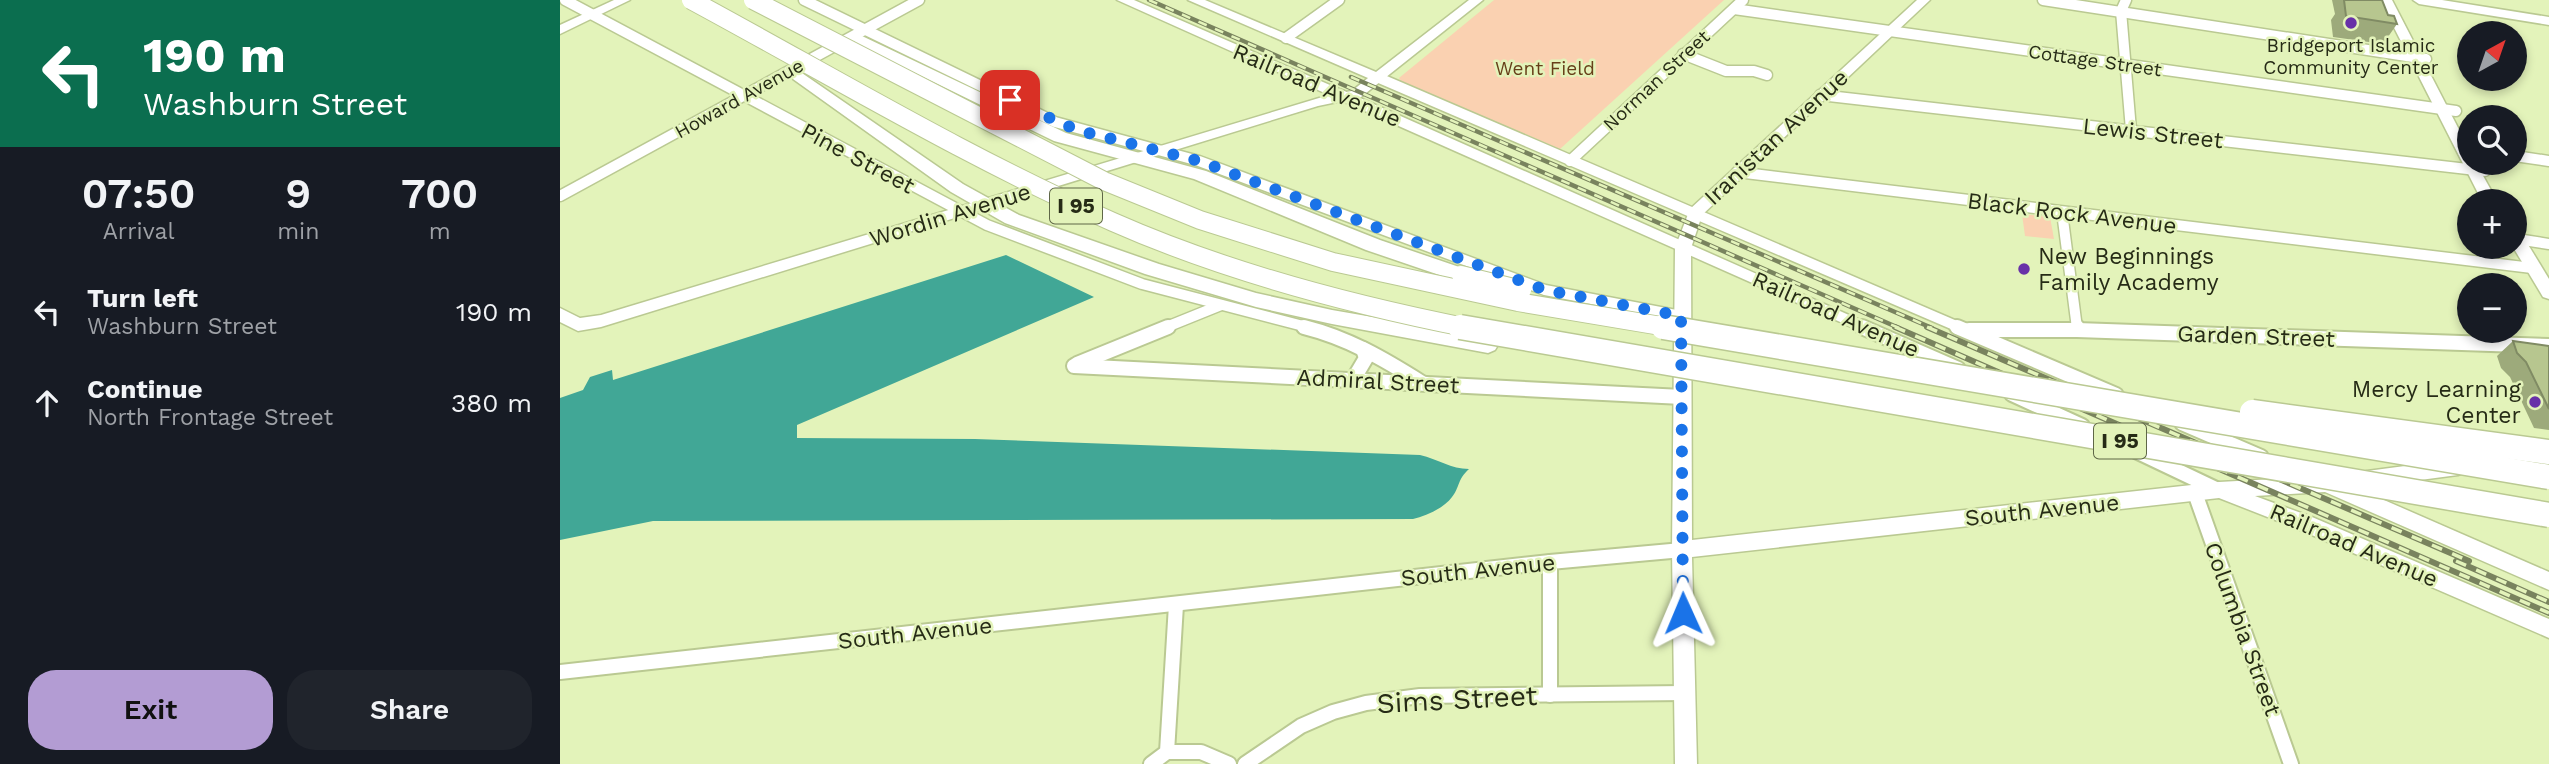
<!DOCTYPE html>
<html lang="en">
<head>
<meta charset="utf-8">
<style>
	:root { --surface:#171b24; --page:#20242c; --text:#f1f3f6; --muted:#9ea1a6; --accent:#b39cd3 }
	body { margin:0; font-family:"Work Sans",sans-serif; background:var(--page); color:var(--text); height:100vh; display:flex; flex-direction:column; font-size:26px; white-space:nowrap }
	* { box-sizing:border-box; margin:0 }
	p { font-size:23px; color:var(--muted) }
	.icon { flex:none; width:38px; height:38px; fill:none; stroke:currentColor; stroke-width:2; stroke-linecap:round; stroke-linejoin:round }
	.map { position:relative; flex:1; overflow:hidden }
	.drawer { display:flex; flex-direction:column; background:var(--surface); width:560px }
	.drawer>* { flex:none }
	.top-card { background:#0b6e4f; color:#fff; overflow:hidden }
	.needle { width:46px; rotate:40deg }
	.fabs { position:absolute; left:1897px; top:21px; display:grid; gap:14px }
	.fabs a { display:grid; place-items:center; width:70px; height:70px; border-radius:50%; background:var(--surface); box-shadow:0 4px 10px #0003; font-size:35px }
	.pin { position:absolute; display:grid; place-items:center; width:60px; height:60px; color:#fff; margin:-30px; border-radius:14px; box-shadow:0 4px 10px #0006 }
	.me { position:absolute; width:77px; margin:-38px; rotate:359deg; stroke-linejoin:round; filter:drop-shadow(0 0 5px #0008) }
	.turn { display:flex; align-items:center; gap:24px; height:147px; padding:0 28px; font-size:32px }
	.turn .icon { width:91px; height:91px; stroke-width:2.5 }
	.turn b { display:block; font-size:49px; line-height:60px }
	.eta { display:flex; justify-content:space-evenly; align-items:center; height:119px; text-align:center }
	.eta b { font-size:42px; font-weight:600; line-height:49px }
	.action { display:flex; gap:14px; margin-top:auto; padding:14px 28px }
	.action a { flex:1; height:80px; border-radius:28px; background:var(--accent); color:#111; font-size:28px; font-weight:600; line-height:80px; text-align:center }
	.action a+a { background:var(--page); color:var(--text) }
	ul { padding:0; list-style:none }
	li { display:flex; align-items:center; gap:21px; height:91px; padding:0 28px }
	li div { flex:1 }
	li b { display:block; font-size:26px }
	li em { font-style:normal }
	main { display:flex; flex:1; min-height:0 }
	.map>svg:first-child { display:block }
</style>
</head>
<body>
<main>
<section class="drawer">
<div class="top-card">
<div class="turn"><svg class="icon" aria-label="left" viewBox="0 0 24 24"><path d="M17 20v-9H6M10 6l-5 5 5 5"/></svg><div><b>190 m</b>Washburn Street</div></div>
</div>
<div class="eta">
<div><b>07:50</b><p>Arrival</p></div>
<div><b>9</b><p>min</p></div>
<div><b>700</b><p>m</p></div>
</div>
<ul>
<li><svg class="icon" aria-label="left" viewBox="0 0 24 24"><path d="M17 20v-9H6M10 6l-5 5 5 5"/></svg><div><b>Turn left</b><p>Washburn Street</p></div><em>190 m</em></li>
<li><svg class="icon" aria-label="ahead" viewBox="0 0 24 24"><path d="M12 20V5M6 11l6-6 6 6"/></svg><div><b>Continue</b><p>North Frontage Street</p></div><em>380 m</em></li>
</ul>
<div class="action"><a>Exit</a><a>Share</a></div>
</section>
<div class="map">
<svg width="1989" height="764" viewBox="0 0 1989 764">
	<rect width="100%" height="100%" fill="#e3f3ba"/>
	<!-- green -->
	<g fill="#fad1b1">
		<path d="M934 0H1164L1000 149 841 81 839 78Z"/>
		<path d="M1462 214 1490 217 1494 239 1465 236Z"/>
	</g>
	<!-- water -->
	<path fill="#41a796" d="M446 255 534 297 237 425V438L415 439 860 455C878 459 891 469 909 469 897 480 900 487 892 497 884 508 866 516 853 519L93 521 0 540V398L23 390 30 377 52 370 53 380Z"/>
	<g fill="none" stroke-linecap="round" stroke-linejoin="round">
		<defs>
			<g id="street-far1">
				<path d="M5 0 427 225 582 284 751 328"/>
				<path d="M244 0 495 122 639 161 985 290 1121 316"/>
				<path d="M1483 0 1866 59"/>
				<path d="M1566 0 1561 11 1571 130"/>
				<path d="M1174 9 1896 111"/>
				<path d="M726 38 779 0"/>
				<path d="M1123 54 1166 71H1194L1207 75"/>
				<path d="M819 78 1401 328"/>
				<path d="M781 95 1306 328"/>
				<path d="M1260 95 1925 171"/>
				<path d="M1955 156 1989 161"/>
				<path d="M1010 161 1183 0"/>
				<path d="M1177 172 1972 268"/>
				<path d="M0 196 359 0"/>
				<path d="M1502 212 1517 328"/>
				<path d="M1957 239 1989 244"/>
				<path d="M604 328 661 305"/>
			</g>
			<g id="street">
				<path d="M744 327C788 338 824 359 862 383"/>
				<path d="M1302 327 1398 369"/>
				<path d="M1397 327 1556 395"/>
				<path d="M1517 327V330"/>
				<path d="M1409 330H1517L1989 346"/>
				<path d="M517 364 608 327"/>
				<path d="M514 366 1122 397"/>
				<path d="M793 380 806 358 803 349"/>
				<path d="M1452 394 1522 426"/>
				<path d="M1622 423 1701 457"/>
				<path d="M1576 451 1658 490"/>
				<path d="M1635 493 1731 764"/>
				<path d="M990 562V695"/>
				<path d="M0 672 990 562 1122 550"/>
				<path d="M607 752H641L669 764"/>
				<path d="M591 764 607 752 616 605"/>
				<path d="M685 764 741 726 773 712 806 703 860 696 1125 693"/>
			</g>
			<g id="secondary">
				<path d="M54 0H70L0 34V25Z"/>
				<path d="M557 0H574L786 92 792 91 808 78 628 0H645L816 72 909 0H923L801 97 758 106 41 327 18 331 0 322V308L20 318 41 315 769 95Z"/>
				<path d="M1357 0H1370L1142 215 1131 248 1132 540 1659 482 1769 476 1989 572V590L1765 492 1695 496 1752 517 1989 619V638L1738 529 1659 498 1132 557 1137 764H1115L1112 550 1115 248 1130 209Z"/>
				<path d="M1820 0H1832L1909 149V163H1916L1937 201H1922Z"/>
				<path d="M1853 0H1882L1989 17V25L1859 4Z"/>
				<path d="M1955 232 1961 233 1989 279V299L1983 297 1953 247Z"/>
				<path d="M1898 459 1905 462 1907 467 1905 472 1898 475 1807 487 1800 485 1798 479 1800 473 1807 471Z"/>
			</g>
			<g id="highway">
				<path d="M302 36 506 133 646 171 820 240 908 270 911 275 908 280H894L806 250 634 179 494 141 296 44 294 41 296 38Z"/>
				<path d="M239 71 403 184 459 215 599 264 696 293 772 310 928 337 935 340 938 345 935 350 928 353 772 324 696 307 585 274 445 223 391 192 233 79 231 76 233 73Z"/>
			</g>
		</defs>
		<!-- street-far1 casing -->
		<use href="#street-far1" stroke="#bac992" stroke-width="13"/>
		<!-- street casing -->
		<use href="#street" stroke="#bac992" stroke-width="18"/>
		<!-- secondary casing -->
		<use href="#secondary" stroke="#bac992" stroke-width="3"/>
		<!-- highway casing -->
		<use href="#highway" stroke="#bac992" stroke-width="3"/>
		<!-- street-far1 -->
		<use href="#street-far1" stroke="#fff" stroke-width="10"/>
		<!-- street -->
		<use href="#street" stroke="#fff" stroke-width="14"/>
		<!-- secondary -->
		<use href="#secondary" fill="#fff" fill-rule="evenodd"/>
		<!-- highway -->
		<use href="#highway" fill="#fff" fill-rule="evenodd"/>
		<defs>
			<g id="rail-far1">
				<path d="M589 0 1339 328"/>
				<path d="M791 77 1372 328"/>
			</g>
			<g id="rail">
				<path d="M1335 327 1989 613"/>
				<path d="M1367 327 1909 561"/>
				<path d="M1896 561 1989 602"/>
			</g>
		</defs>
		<!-- rail-far1 casing -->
		<use href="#rail-far1" stroke="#79835e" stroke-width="4.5"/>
		<!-- rail casing -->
		<use href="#rail" stroke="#79835e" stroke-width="6"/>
		<!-- rail-far1 -->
		<use href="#rail-far1" stroke="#e3f3ba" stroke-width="2.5" stroke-dasharray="9" stroke-linecap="butt"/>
		<!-- rail -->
		<use href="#rail" stroke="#e3f3ba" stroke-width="3.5" stroke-dasharray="11" stroke-linecap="butt"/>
		<defs>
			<g id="highway-bridge-far1">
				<path d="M131 0C270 75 408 158 553 222 666 272 788 304 909 328"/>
				<path d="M193 0 544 181 640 220 773 262 958 302 1113 328"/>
				<path d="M901 275 962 290"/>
			</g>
			<g id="highway-bridge">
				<path d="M900 327 1989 515"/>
				<path d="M1103 327 1989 477"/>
				<path d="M1692 412 1989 452"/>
			</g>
		</defs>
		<!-- highway-bridge-far1 casing -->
		<use href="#highway-bridge-far1" stroke="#bac992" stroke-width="20" stroke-linecap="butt"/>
		<!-- highway-bridge casing -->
		<use href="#highway-bridge" stroke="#bac992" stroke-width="27" stroke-linecap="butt"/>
		<!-- highway-bridge-far1 -->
		<use href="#highway-bridge-far1" stroke="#fff" stroke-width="18"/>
		<!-- highway-bridge -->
		<use href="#highway-bridge" stroke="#fff" stroke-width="24"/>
	</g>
	<!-- wall -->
	<g fill="#9daa7b">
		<path d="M1772 0H1822L1828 15 1837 24 1823 44 1773 37 1771 20 1775 14Z"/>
		<path d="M1953 341 1989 346V430L1974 428 1950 377 1941 368 1937 356Z"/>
	</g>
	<!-- building -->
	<g fill="#b7c68f" stroke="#808b64" stroke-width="2">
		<path d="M1784 0H1822L1828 15 1834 16 1837 24 1786 16Z"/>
		<path d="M1953 341 1989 346V409L1966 362 1957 353Z"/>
	</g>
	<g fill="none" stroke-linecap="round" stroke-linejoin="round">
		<!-- route -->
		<path stroke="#1a73e8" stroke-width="12" stroke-dasharray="0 21.6" d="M450 100 517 130 639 161 985 290 1121 316 1123 613"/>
	</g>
	<!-- markers -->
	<g fill="#6831a8" stroke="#e3f3ba" stroke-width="2.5">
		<circle cx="1791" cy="23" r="7"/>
		<circle cx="1464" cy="269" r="7"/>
		<circle cx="1975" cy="402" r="7"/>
	</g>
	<g text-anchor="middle" stroke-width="5" stroke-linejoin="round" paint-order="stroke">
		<!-- far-poi labels -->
		<g font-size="19" fill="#262b16" stroke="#e3f3ba">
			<text x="1791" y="52">Bridgeport Islamic<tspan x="1791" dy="22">Community Center</tspan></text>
		</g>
		<!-- far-street labels -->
		<g font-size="19" fill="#262b16" stroke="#e3f3ba">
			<text transform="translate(1535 60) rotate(8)" y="7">Cottage Street</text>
			<text transform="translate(1096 80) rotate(-43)" y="7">Norman Street</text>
			<text transform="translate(179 98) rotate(-29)" y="7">Howard Avenue</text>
		</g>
		<!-- far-park labels -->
		<g font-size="19" fill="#673f19" stroke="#e3f3ba">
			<text x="985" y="75">Went Field</text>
		</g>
		<!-- shield labels -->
		<g fill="#e3f3ba" stroke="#5f6747" stroke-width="2">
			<rect x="490" y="188.5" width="52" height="35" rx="5"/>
			<rect x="1534" y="423.5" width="52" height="35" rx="5"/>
		</g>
		<g font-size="21" font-weight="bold" fill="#262b16">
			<text x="516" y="213">I 95</text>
			<text x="1560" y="448">I 95</text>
		</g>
		<!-- street labels -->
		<g font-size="23" fill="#262b16" stroke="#e3f3ba">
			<text transform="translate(757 85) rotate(23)" y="8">Railroad Avenue</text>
			<text transform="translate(1593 133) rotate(6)" y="8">Lewis Street</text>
			<text transform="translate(1216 137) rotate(-43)" y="8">Iranistan Avenue</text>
			<text transform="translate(298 158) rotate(28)" y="8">Pine Street</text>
			<text transform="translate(1512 213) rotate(7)" y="8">Black Rock Avenue</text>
			<text transform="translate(390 215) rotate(-17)" y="8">Wordin Avenue</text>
			<text transform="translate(1276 314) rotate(24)" y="8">Railroad Avenue</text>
			<text transform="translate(1696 336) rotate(2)" y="8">Garden Street</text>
			<text transform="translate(818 381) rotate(3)" y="8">Admiral Street</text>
			<text transform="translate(1482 510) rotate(-6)" y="8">South Avenue</text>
			<text transform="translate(1794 545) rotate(23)" y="8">Railroad Avenue</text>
			<text transform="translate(918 570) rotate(-6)" y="8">South Avenue</text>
			<text transform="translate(1683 629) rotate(70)" y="8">Columbia Street</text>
			<text transform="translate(355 633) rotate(-6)" y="8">South Avenue</text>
		</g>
		<!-- poi labels -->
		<g font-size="23" fill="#262b16" stroke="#e3f3ba" text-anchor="start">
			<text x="1478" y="264">New Beginnings<tspan x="1478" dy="26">Family Academy</tspan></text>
			<text x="1961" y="397" text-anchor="end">Mercy Learning<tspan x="1961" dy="26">Center</tspan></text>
		</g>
		<!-- near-street labels -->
		<g font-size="28" fill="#262b16" stroke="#e3f3ba">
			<text transform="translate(897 699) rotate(-3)" y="10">Sims Street</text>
		</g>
	</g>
</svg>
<div class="fabs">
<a><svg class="needle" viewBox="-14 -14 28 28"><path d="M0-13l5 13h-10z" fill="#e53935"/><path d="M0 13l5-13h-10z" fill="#9ea1a6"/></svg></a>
<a><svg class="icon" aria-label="search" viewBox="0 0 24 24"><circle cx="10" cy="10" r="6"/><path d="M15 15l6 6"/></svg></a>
<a>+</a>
<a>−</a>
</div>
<div class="pin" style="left:450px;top:100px;background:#d93025"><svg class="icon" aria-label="arrive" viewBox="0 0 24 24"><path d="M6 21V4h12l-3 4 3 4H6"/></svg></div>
<svg class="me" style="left:1123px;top:613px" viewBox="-20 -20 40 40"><path d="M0-17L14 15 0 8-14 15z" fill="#1a73e8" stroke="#fff" stroke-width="4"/></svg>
</div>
</main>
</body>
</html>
